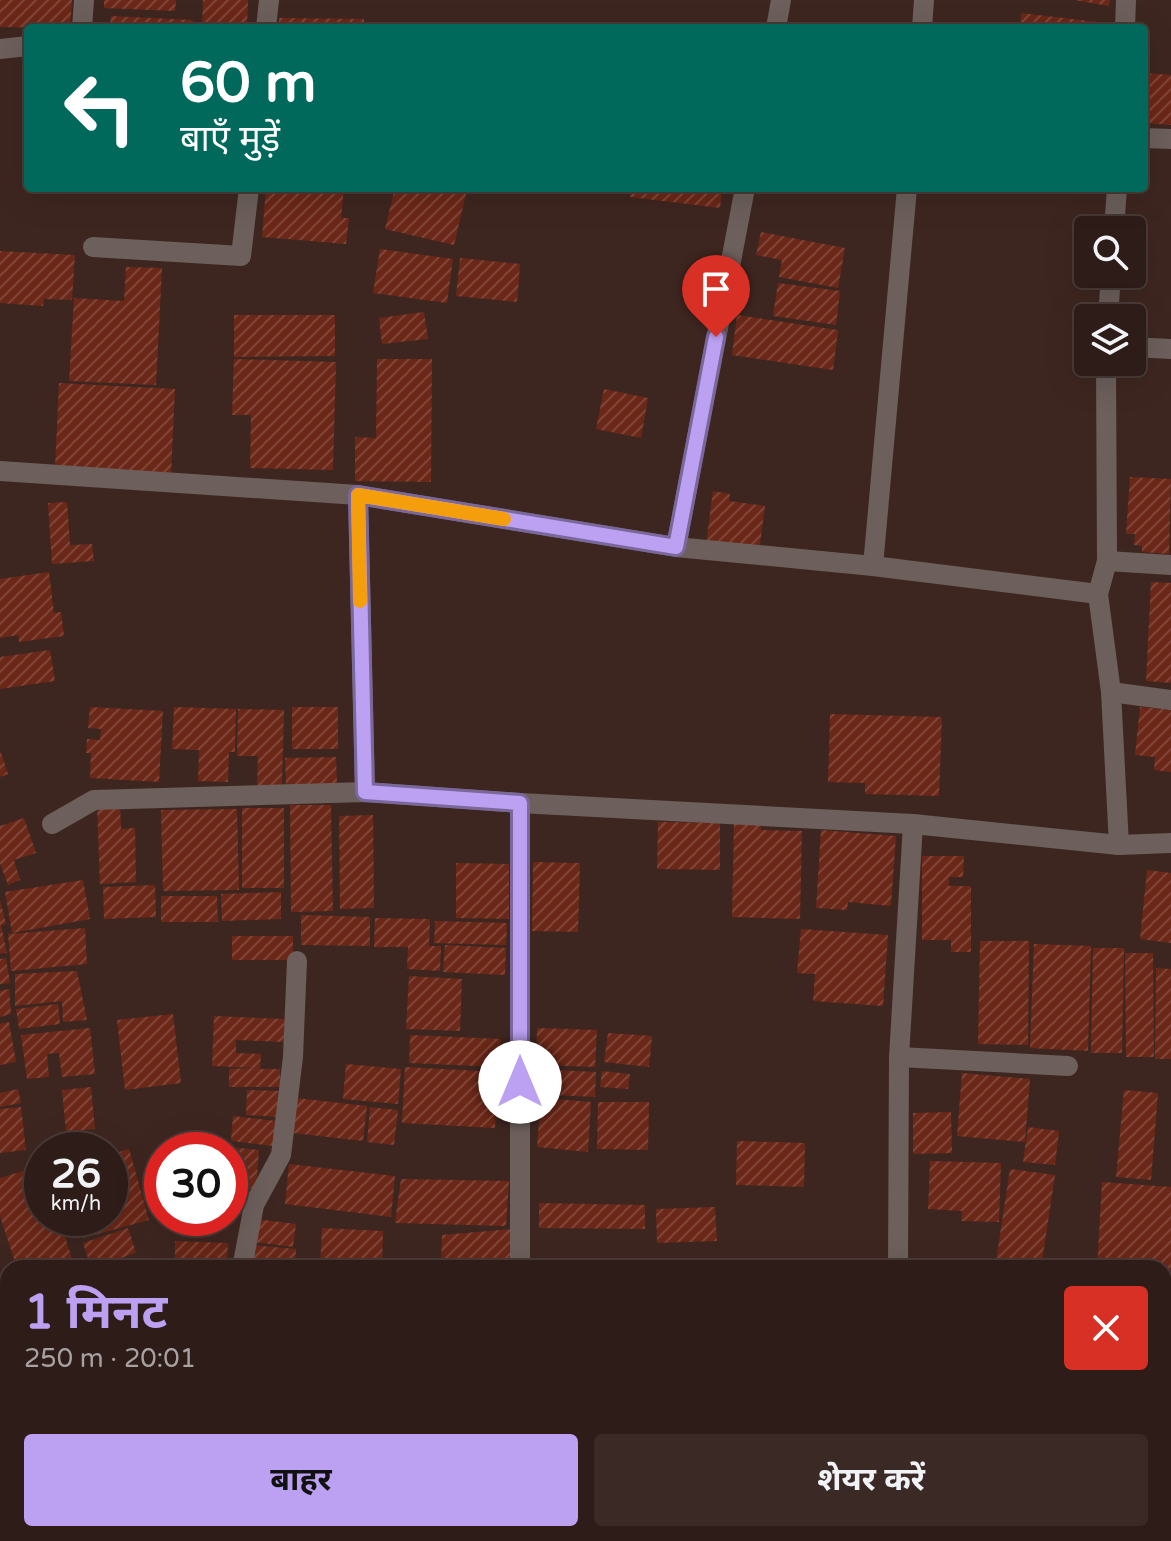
<!DOCTYPE html>
<html lang="hi">
<head>
<meta charset="utf-8">
<style>
	:root { --surface:#2e1c18; --page:#3a2925; --text:#f1f3f6; --muted:#a7a1a2; --line:#493a37; --accent:#bca0f2 }
	body { margin:0; font-family:"Varela Round","Noto Sans Devanagari",sans-serif; background:var(--page); color:var(--text); height:100vh; display:flex; flex-direction:column; font-size:30px; white-space:nowrap }
	* { box-sizing:border-box; margin:0 }
	p { font-size:26px; color:var(--muted) }
	.icon { flex:none; width:44px; height:44px; fill:none; stroke:currentColor; stroke-width:2; stroke-linecap:round; stroke-linejoin:round }
	.map { position:relative; flex:1; overflow:hidden }
	.sheet { position:absolute; left:0px; top:1260px; width:1172px; height:282px; display:flex; flex-direction:column; background:var(--surface); border-radius:24px 24px 0 0; box-shadow:0 8px 32px #0002,0 0 0 2px var(--line) }
	.sheet>* { flex:none }
	.guide { position:absolute; left:24px; top:24px; width:1124px; height:168px; border-radius:8px; box-shadow:0 8px 32px #0002,0 0 0 2px var(--line); background:#00695c; color:#fff; overflow:hidden }
	.controls { position:absolute; left:1074px; top:216px; display:grid; gap:16px }
	.controls a { display:grid; place-items:center; width:72px; height:72px; border-radius:8px; background:var(--surface); box-shadow:0 8px 32px #0002,0 0 0 2px var(--line); font-size:40px }
	.speed { position:absolute; left:24px; top:1132px; display:flex; gap:16px; font-size:40px; font-weight:700; text-align:center }
	.speed>* { display:grid; place-content:center; width:104px; height:104px; border-radius:50%; background:var(--surface); box-shadow:0 8px 32px #0002,0 0 0 2px var(--line); line-height:1 }
	.speed small { font-size:20px; font-weight:400 }
	.speed .limit { border:12px solid #d22; background:#fff; color:#111 }
	.pin { position:absolute; display:grid; place-items:center; width:68px; height:68px; color:#fff; margin:-82px -34px; border-radius:50% 50% 50% 0; rotate:-45deg; box-shadow:0 0 8px #0007 }
	.pin .icon { rotate:45deg }
	.me { position:absolute; width:88px; margin:-44px; rotate:0deg; stroke-linejoin:round; filter:drop-shadow(0 0 6px #0008) }
	.turn { display:flex; align-items:center; gap:28px; height:168px; padding:0 24px; font-size:36px }
	.turn .icon { width:104px; height:104px; stroke-width:2.5 }
	.turn b { display:block; font-size:56px; line-height:68px }
	.round { display:grid; place-items:center; flex:none; width:84px; height:84px; border-radius:8px; background:var(--page) }
	.headline { display:flex; align-items:center; justify-content:space-between; height:136px; padding:0 24px }
	h1 { font-size:48px; font-weight:700; line-height:60px; color:var(--accent) }
	.primary-button { display:flex; gap:16px; margin-top:auto; padding:16px 24px }
	.primary-button a { flex:1; height:92px; border-radius:8px; background:var(--accent); color:#111; font-size:32px; font-weight:700; line-height:92px; text-align:center }
	.primary-button a+a { background:var(--page); color:var(--text) }
	.map>svg:first-child { display:block }
</style>
</head>
<body>
<div class="map">
<svg width="1171" height="1541" viewBox="0 0 1171 1541">
	<defs>
		<pattern id="building-hatch" width="6" height="6" patternUnits="userSpaceOnUse" patternTransform="scale(2)"><rect width="6" height="6" fill="#6b2717"/><path d="M-1 1l2-2M0 6l6-6M5 7l2-2" fill="none" stroke="#804538"/></pattern>
	</defs>
	<rect width="100%" height="100%" fill="#3e2620"/>
	<!-- building -->
	<g fill="url(#building-hatch)">
		<path d="M0 0H72L70 28 0 27Z"/>
		<path d="M104 0H176L175 11 104 8Z"/>
		<path d="M203 0H248L247 28H202Z"/>
		<path d="M1074 0H1110L1109 6Z"/>
		<path d="M1021 13 1106 23 1105 28H1020Z"/>
		<path d="M111 16 193 20 192 28H110Z"/>
		<path d="M279 18 364 19V28H279Z"/>
		<path d="M1144 73 1171 75V125L1144 123Z"/>
		<path d="M134 188H238L237 194 134 192Z"/>
		<path d="M266 188H344L341 218H349L346 244 262 237Z"/>
		<path d="M395 188H442L466 194 454 245 385 229Z"/>
		<path d="M631 188H722L720 208 630 197Z"/>
		<path d="M761 232 845 248 838 288 779 277 782 260 756 255Z"/>
		<path d="M380 249 453 259 447 303 373 293Z"/>
		<path d="M0 251 75 255 72 300 44 299 43 306 0 303Z"/>
		<path d="M460 258 520 264 517 302 456 296Z"/>
		<path d="M126 267 162 268 156 385 69 381 74 298 124 301Z"/>
		<path d="M778 283 840 291 836 325 773 316Z"/>
		<path d="M424 312 428 339 382 344 379 318Z"/>
		<path d="M234 315H335V356L234 357Z"/>
		<path d="M737 315 838 330 833 370 732 355Z"/>
		<path d="M234 359 336 362 333 470 250 468 251 415H232Z"/>
		<path d="M377 359H432L431 482 355 481V437L376 438Z"/>
		<path d="M59 383 175 389 171 474 55 468Z"/>
		<path d="M604 389 648 398 641 438 596 429Z"/>
		<path d="M1130 477 1171 479 1169 554 1142 552V546L1134 545 1135 534H1126Z"/>
		<path d="M713 491 730 494 729 501 765 506 759 552 706 544Z"/>
		<path d="M67 502 70 545 92 544 94 561 52 564 48 503Z"/>
		<path d="M49 572 54 613 61 612 64 636 19 642 18 635 0 638V579Z"/>
		<path d="M1151 582 1171 583V683L1146 681Z"/>
		<path d="M50 650 55 681 0 689V657Z"/>
		<path d="M90 707 163 711 159 782 90 778 91 753H86L87 739 100 740 101 729 88 728Z"/>
		<path d="M174 707 236 709 235 752H229L228 782 198 781 199 750 172 749Z"/>
		<rect x="292" y="707" width="46" height="42"/>
		<path d="M1140 707 1171 710V772L1154 770 1155 757 1135 755Z"/>
		<path d="M238 709 284 710 282 786 257 785 258 756H237Z"/>
		<path d="M830 714 942 717 939 796 865 794V783L828 782Z"/>
		<path d="M0 750 8 774 0 777Z"/>
		<path d="M336 757 337 785 286 787 285 758Z"/>
		<path d="M97 805H120L121 829 135 828 136 882 100 884Z"/>
		<path d="M290 805H331L333 911 291 912Z"/>
		<rect x="242" y="808" width="42" height="80"/>
		<path d="M237 809 239 890 163 891 161 810Z"/>
		<path d="M373 815 374 908 340 909 339 816Z"/>
		<path d="M24 818 36 853 14 860 20 880 8 885 0 863V826Z"/>
		<path d="M658 822 720 823V870L657 869Z"/>
		<path d="M734 822 761 823V830L802 831 800 919 732 917Z"/>
		<path d="M821 830 896 836 891 906 848 902 847 910 816 908Z"/>
		<path d="M922 856H964L963 877H949V886H971V952H951V940H922Z"/>
		<path d="M533 862 580 863 578 932 532 931Z"/>
		<path d="M456 863 509 864V919L456 918Z"/>
		<path d="M1147 870 1171 873V943L1140 939Z"/>
		<path d="M83 880 90 919 12 933 5 892Z"/>
		<path d="M155 885 156 917 104 919 103 887Z"/>
		<path d="M281 892V919L222 921 221 894Z"/>
		<path d="M161 896H217L218 922H161Z"/>
		<path d="M0 900 6 924 1 925 7 953 0 954Z"/>
		<path d="M301 915 370 917V946L301 945Z"/>
		<path d="M375 918 430 919 429 946H441L440 971 407 969 408 947H374Z"/>
		<path d="M435 921 507 923 506 945 434 943Z"/>
		<path d="M85 928 87 964 11 971 8 934Z"/>
		<path d="M801 929 888 935 883 1006 813 1001 815 974 797 973Z"/>
		<rect x="232" y="936" width="61" height="24"/>
		<path d="M980 941H1029L1028 1045 978 1044Z"/>
		<path d="M1034 944 1091 946 1088 1051 1030 1048Z"/>
		<path d="M445 945 506 948 505 975 443 972Z"/>
		<path d="M1093 948H1124L1122 1053H1091Z"/>
		<path d="M1125 953H1153L1154 1057H1126Z"/>
		<path d="M6 958 10 983 0 984V959Z"/>
		<path d="M1156 968 1171 969V1059H1155Z"/>
		<path d="M77 971 87 1020 63 1022 62 1001 15 1006V974Z"/>
		<path d="M409 976 462 979 460 1031 406 1029Z"/>
		<path d="M9 989 11 1014 0 1017V991Z"/>
		<path d="M58 1004 60 1024 19 1029 16 1009Z"/>
		<path d="M173 1014 181 1083 125 1090 117 1020Z"/>
		<path d="M214 1016 285 1019 284 1042 236 1040V1053L261 1054 260 1069H280V1087H229V1069L256 1068 212 1066Z"/>
		<path d="M9 1022 16 1062 0 1065V1024Z"/>
		<path d="M90 1028 95 1074 62 1077 59 1053 47 1054 49 1077 27 1079 21 1035Z"/>
		<path d="M537 1028 597 1030 595 1067 536 1065Z"/>
		<path d="M608 1033 652 1036 649 1067 604 1062Z"/>
		<path d="M410 1035 501 1039 499 1067 409 1063Z"/>
		<path d="M346 1064 401 1069 398 1104 343 1099Z"/>
		<path d="M405 1067 497 1072 495 1128 402 1123Z"/>
		<path d="M534 1069 596 1072 595 1097 533 1094Z"/>
		<path d="M602 1071 630 1074 628 1089 600 1087Z"/>
		<path d="M962 1073 1030 1079 1025 1142 957 1136Z"/>
		<path d="M91 1087 95 1129 66 1132 62 1090Z"/>
		<path d="M18 1089 21 1103 0 1107V1093Z"/>
		<path d="M247 1090 280 1091 279 1117 246 1115Z"/>
		<path d="M1124 1090 1158 1093 1151 1180 1116 1177Z"/>
		<path d="M296 1098 367 1106 363 1141 293 1133Z"/>
		<path d="M541 1098 591 1102 588 1152 537 1147Z"/>
		<path d="M598 1102H649L648 1150 597 1149Z"/>
		<path d="M21 1107 26 1150 0 1153V1109Z"/>
		<path d="M370 1107 398 1110 394 1145 367 1142Z"/>
		<path d="M951 1112 952 1153 913 1154V1113Z"/>
		<path d="M233 1116 276 1121 273 1146 231 1141Z"/>
		<path d="M1028 1127 1059 1131 1055 1165 1023 1162Z"/>
		<path d="M192 1141 194 1150H162L161 1169 156 1150Z"/>
		<path d="M737 1141 805 1143 804 1187 736 1185Z"/>
		<path d="M223 1146 259 1150 256 1189 230 1187V1150H223Z"/>
		<path d="M129 1149 149 1220 83 1238 77 1218H110V1155Z"/>
		<path d="M930 1161 1001 1163 999 1222 961 1221 962 1211 928 1209Z"/>
		<path d="M289 1164 395 1176 391 1217 285 1204Z"/>
		<path d="M42 1165V1218H59L75 1268H17L0 1216V1178Z"/>
		<path d="M1010 1169 1055 1175 1041 1268 996 1261Z"/>
		<path d="M401 1179 509 1181 506 1226 395 1223Z"/>
		<path d="M1102 1182 1171 1187V1292L1164 1291V1268H1097Z"/>
		<path d="M539 1203 645 1205V1229L539 1228Z"/>
		<path d="M715 1207 717 1241 657 1243 656 1209Z"/>
		<path d="M173 1218H202L203 1219 175 1226Z"/>
		<path d="M256 1219 296 1224 293 1247 254 1242Z"/>
		<path d="M128 1228 136 1253 91 1268 83 1243Z"/>
		<path d="M322 1228 383 1231 382 1268H320Z"/>
		<path d="M513 1229 512 1268H441L442 1235Z"/>
		<path d="M175 1241 228 1243 227 1264H217V1268H194V1263L175 1262Z"/>
		<path d="M251 1245 296 1249 295 1268H250Z"/>
		<path d="M0 1276 8 1299V1304L0 1306Z"/>
		<path d="M1164 1313 1171 1314 1170 1372 1164 1371Z"/>
		<path d="M8 1318V1401L0 1403V1319Z"/>
		<path d="M0 1459 8 1460V1482L0 1481Z"/>
		<path d="M616 1534 632 1535V1541H616Z"/>
		<path d="M662 1534H679V1541L662 1540Z"/>
		<path d="M721 1534H756L755 1541H720Z"/>
		<path d="M761 1534 800 1535V1541H760Z"/>
		<path d="M815 1534H875L874 1541H814Z"/>
		<path d="M880 1534H905V1541H879Z"/>
		<path d="M912 1534H934L933 1541H912Z"/>
		<path d="M938 1534H1022V1541H937Z"/>
		<path d="M1135 1534H1153V1541H1134Z"/>
	</g>
	<g fill="none" stroke-linecap="round" stroke-linejoin="round">
		<!-- street -->
		<g stroke="#6c5f5c" stroke-width="20">
			<path d="M82 28 84 0"/>
			<path d="M266 28 269 0"/>
			<path d="M776 28 781 0"/>
			<path d="M922 28 924 0"/>
			<path d="M1125 28 1126 0"/>
			<path d="M0 49 28 46"/>
			<path d="M1144 138 1171 139"/>
			<path d="M1114 230 1117 188"/>
			<path d="M93 247 241 256 249 188"/>
			<path d="M1108 318 1111 274"/>
			<path d="M1132 347 1171 349"/>
			<path d="M1106 362 1107 561 1098 594 1111 692 1119 845"/>
			<path d="M0 471 358 495 676 547 873 566 1098 594"/>
			<path d="M358 495 365 792"/>
			<path d="M676 547 745 188"/>
			<path d="M1107 561 1171 565"/>
			<path d="M873 566 907 188"/>
			<path d="M1111 692 1171 700"/>
			<path d="M52 824 94 800 365 792 520 803 913 824 1119 845 1171 843"/>
			<path d="M899 1057 1068 1066"/>
			<path d="M242 1268 254 1205 281 1155 293 1057 297 961"/>
			<path d="M520 1268V803"/>
			<path d="M910 1268 898 1267 899 1057 913 824"/>
			<path d="M0 1493 8 1494"/>
			<path d="M190 1534 207 1541"/>
			<path d="M1053 1534V1541"/>
			<path d="M21 1541V1534"/>
			<path d="M808 1541V1534"/>
		</g>
	</g>
	<g fill="none" stroke-linecap="round" stroke-linejoin="round">
		<defs>
			<path id="route" d="M520 1082V803L365 792 358 495 676 547 716 337"/>
		</defs>
		<!-- route casing -->
		<use href="#route" stroke="#7a689d" stroke-width="20"/>
		<!-- route -->
		<use href="#route" stroke="#bca0f2" stroke-width="14"/>
		<!-- slow -->
		<path stroke="#f59e0b" stroke-width="14" d="M360 601 358 495 504 519"/>
	</g>
</svg>
<div class="controls">
<a><svg class="icon" aria-label="search" viewBox="0 0 24 24"><circle cx="10" cy="10" r="6"/><path d="M15 15l6 6"/></svg></a>
<a><svg class="icon" aria-label="layers" viewBox="0 0 24 24"><path d="M12 4l9 5-9 5-9-5zM3 14l9 5 9-5"/></svg></a>
</div>
<div class="speed"><div>26<small>km/h</small></div><div class="limit">30</div></div>
<div class="pin" style="left:716px;top:337px;background:#d93025"><svg class="icon" aria-label="arrive" viewBox="0 0 24 24"><path d="M6 21V4h12l-3 4 3 4H6"/></svg></div>
<svg class="me" style="left:520px;top:1082px" viewBox="-20 -20 40 40"><circle r="19" fill="#fff"/><path d="M0-13L10 11 0 6-10 11z" fill="#bca0f2"/></svg>
<div class="guide">
<div class="turn"><svg class="icon" aria-label="left" viewBox="0 0 24 24"><path d="M17 20v-9H6M10 6l-5 5 5 5"/></svg><div><b>60 m</b>बाएँ मुड़ें</div></div>
</div>
<section class="sheet">
<div class="headline"><div><h1>1 मिनट</h1><p>250 m · 20:01</p></div><a class="round" style="background:#d93025;color:#fff"><svg class="icon" aria-label="close" viewBox="0 0 24 24"><path d="M6 6l12 12M18 6L6 18"/></svg></a></div>
<div class="primary-button"><a>बाहर</a><a>शेयर करें</a></div>
</section>
</div>
</body>
</html>
